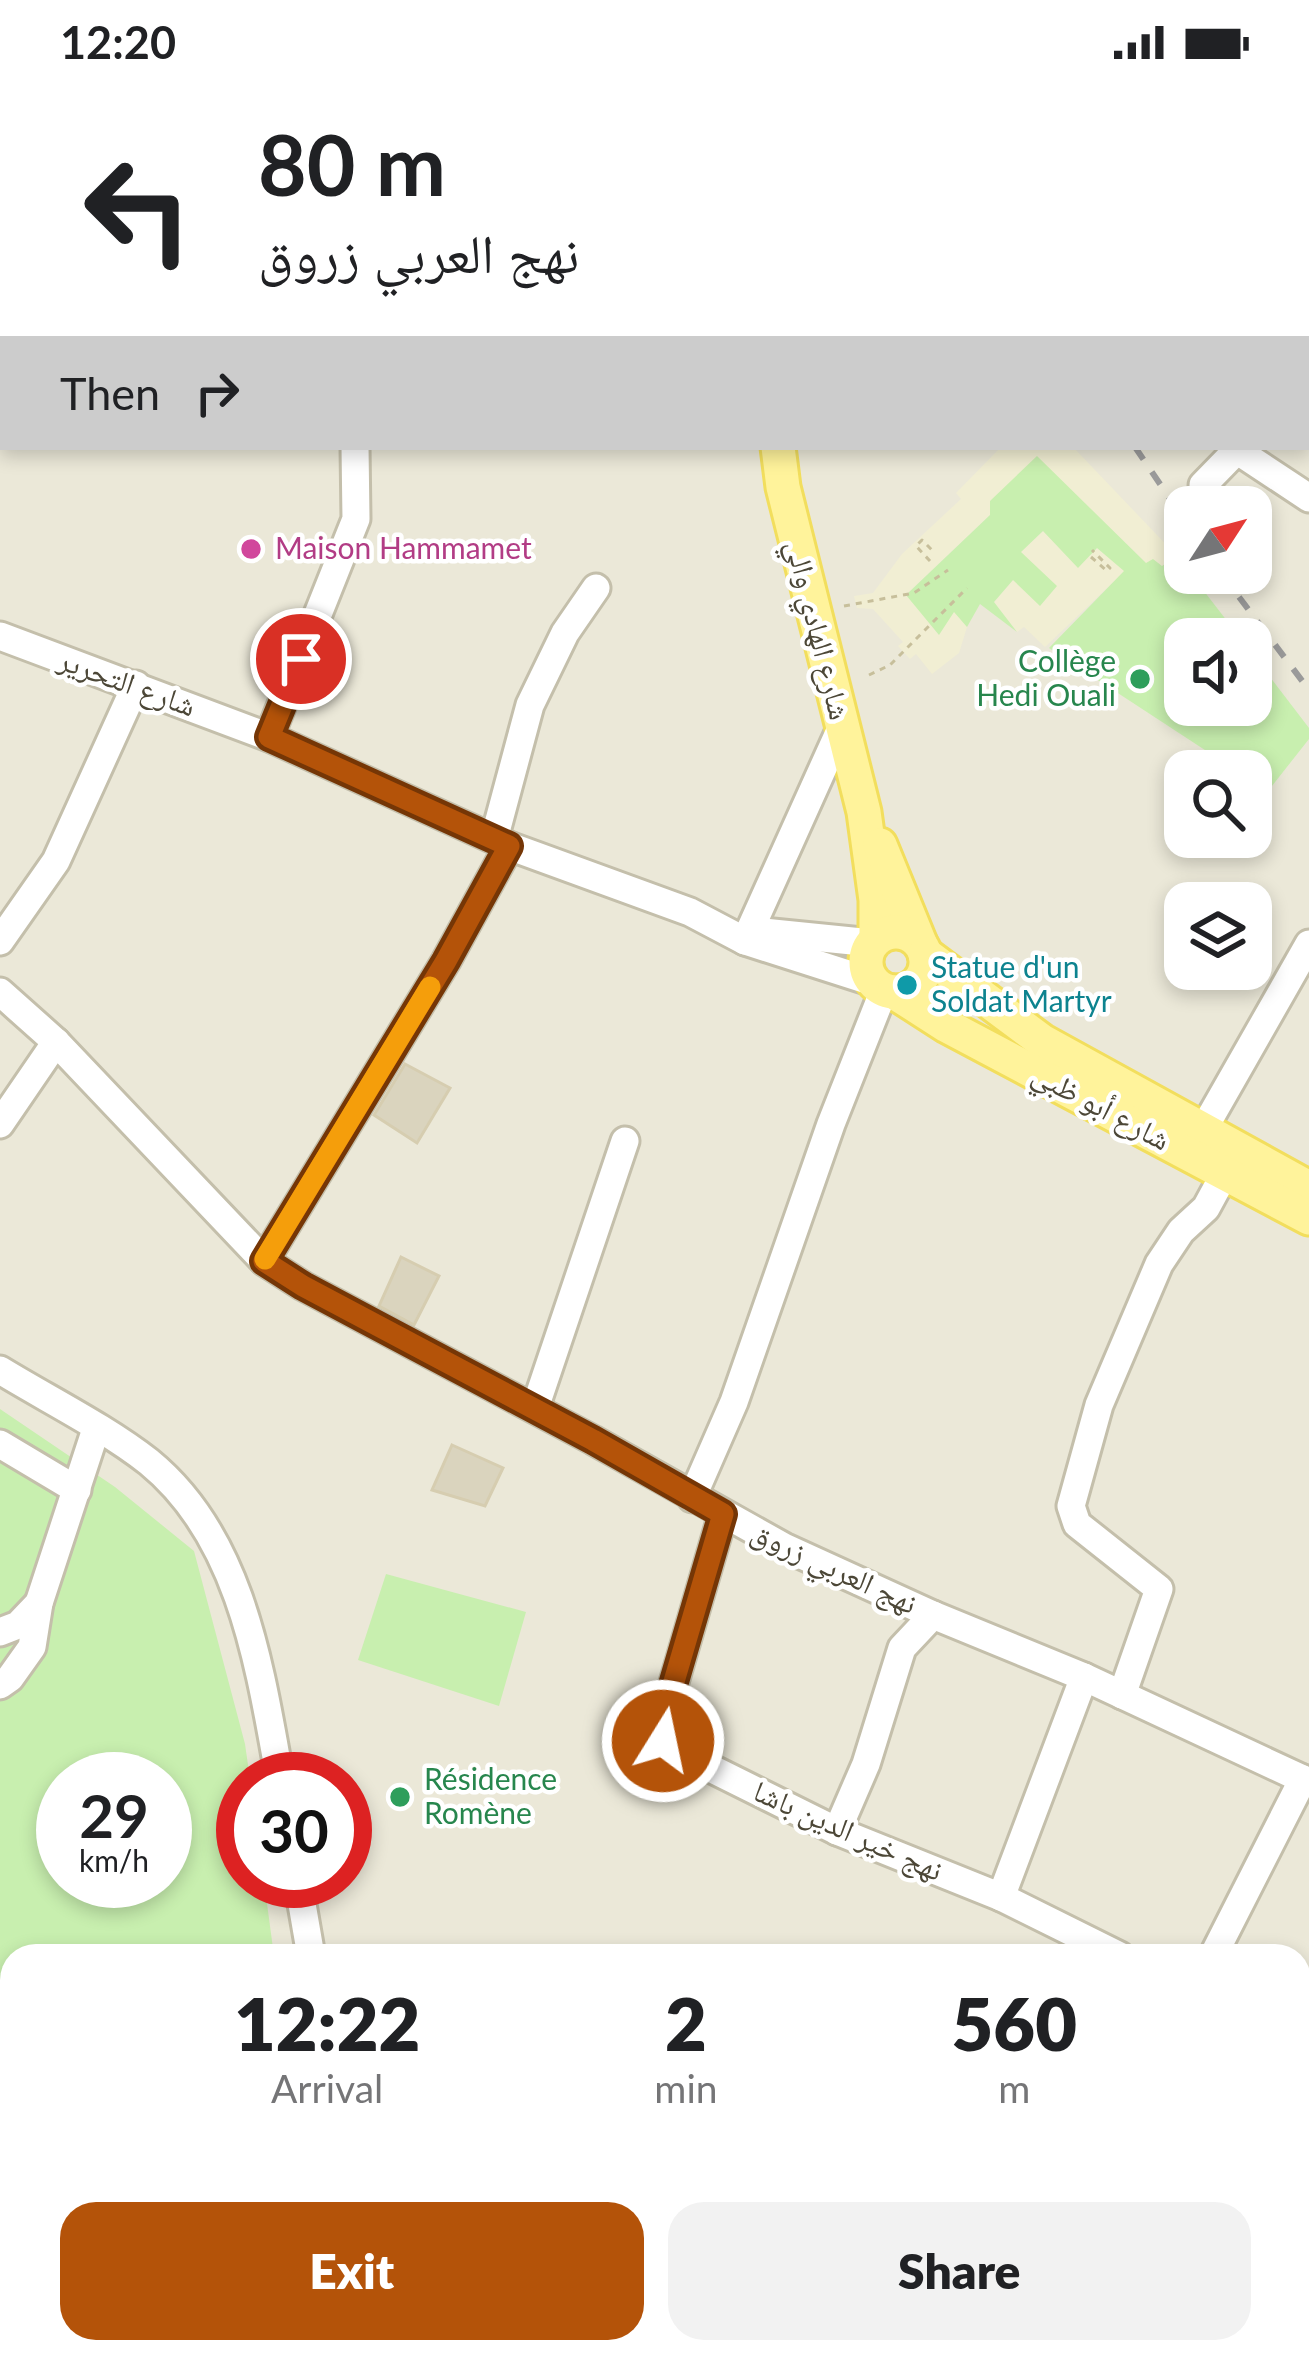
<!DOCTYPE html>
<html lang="en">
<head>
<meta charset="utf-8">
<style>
	:root { --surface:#fff; --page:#f2f2f2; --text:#202124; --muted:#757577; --accent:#b45309 }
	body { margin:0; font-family:Lato,"Noto Naskh Arabic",sans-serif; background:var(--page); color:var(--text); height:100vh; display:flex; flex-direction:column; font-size:45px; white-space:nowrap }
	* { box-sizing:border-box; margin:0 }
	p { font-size:39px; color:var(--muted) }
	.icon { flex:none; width:66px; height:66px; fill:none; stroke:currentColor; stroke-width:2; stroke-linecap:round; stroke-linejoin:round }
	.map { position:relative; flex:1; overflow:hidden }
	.side { position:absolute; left:0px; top:1860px; width:1311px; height:420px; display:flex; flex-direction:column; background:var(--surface); border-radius:36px 36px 0 0; box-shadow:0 6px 18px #0003 }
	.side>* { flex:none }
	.top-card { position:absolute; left:0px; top:0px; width:1311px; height:366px; box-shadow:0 6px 18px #0003; background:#fff; color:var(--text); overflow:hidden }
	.needle { width:78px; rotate:54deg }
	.buttons { position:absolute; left:1164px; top:402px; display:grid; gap:24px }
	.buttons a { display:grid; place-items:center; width:108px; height:108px; border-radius:24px; background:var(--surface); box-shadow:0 6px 18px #0003; font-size:60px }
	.speed { position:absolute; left:36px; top:1668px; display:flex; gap:24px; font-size:60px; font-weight:700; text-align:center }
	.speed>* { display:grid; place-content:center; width:156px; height:156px; border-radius:50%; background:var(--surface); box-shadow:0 6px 18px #0003; line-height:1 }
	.speed small { font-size:30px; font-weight:400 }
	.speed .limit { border:18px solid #d22; background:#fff; color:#111 }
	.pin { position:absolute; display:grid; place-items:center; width:102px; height:102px; color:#fff; margin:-51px; border:6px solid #fff; border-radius:50%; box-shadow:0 3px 12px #0007 }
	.me { position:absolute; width:132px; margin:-66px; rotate:10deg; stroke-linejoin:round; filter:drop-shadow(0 0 9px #0008) }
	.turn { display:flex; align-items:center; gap:42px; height:252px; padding:0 60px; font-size:54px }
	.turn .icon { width:156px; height:156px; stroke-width:2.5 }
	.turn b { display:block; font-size:84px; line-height:102px }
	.then { display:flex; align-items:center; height:114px; padding:0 60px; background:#0003; gap:24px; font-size:45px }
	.eta { display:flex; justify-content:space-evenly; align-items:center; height:204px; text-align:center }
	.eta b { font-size:72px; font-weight:800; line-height:84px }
	.cta { display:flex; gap:24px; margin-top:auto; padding:24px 60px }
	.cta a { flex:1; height:138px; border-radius:36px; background:var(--accent); color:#fff; font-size:48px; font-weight:800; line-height:138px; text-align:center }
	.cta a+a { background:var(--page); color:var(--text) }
	.status { display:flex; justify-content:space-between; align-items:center; height:84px; padding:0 60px; background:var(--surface); direction:ltr }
	.status svg { height:33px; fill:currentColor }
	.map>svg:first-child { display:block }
</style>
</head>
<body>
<div class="status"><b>12:20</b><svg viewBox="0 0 49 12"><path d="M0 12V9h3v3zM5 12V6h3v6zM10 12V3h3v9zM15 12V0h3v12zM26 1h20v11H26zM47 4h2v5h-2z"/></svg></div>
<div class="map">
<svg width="1309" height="2280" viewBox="0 0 1309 2280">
	<rect width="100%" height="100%" fill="#f7f5eb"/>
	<!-- residential -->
	<path fill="#ebe8d8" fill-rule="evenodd" d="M0 0H1309V2280H110L97 2268H1299V1872H12V2237L0 2233ZM3 3H1308V363H3ZM1185 423H1251V489H1185ZM1185 555H1251V621H1185ZM1185 687H1251V753H1185ZM1185 819H1251V885H1185ZM63 1695H165V1797H63ZM243 1695H345V1797H243Z"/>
	<!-- education -->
	<g fill="#f1eed3">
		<path d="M1001 363H1073L1177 472 1162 482 1146 479 1037 373 990 431 907 510 938 550 954 527 967 543 959 569 932 590 916 570 910 575 898 562 903 558 873 525 857 524 854 512 873 509 902 470 961 415 956 409Z"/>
		<path d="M1043 447 1078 483 1097 464 1125 487 1045 563 1024 543 1017 548 993 519 1013 496 1056 502 1020 468Z"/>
	</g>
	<!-- green -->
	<g fill="#c8efaf" fill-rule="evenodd">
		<path d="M1037 372 1146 479 1153 475 1162 482 1177 472 1185 489H1190L1241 555H1185V621H1251V568L1309 644V655L1268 707 1251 696V687H1237L1049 564 1124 487 1097 464 1078 484 1043 447 1021 468 1057 502 1040 522 1013 496 994 518 1017 548 980 520 967 543 954 528 939 551 906 511 990 431V417Z"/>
		<path d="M0 1325 115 1403 194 1467 245 1660 250 1695H243V1797H264L274 1872H12V2159L0 2150ZM63 1695H165V1797H63Z"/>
		<path d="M386 1490 526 1528 499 1622 358 1576Z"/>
		<path d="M130 2268H364L355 2280H140Z"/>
	</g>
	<!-- sand -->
	<path fill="#fefbc4" d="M0 2150 12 2159V2237L0 2233Z"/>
	<!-- water -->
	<path fill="#a1c7f9" d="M0 2233 12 2237V2268H97L110 2280H0Z"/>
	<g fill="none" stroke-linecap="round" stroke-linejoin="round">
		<!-- stream -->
		<path stroke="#a1c7f9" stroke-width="6" d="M0 211 3 210"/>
	</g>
	<!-- building -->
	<g fill="#dad4be" stroke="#d6cdb0" stroke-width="3">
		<path d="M405 980 450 1004 417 1059 374 1031Z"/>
		<path d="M401 1173 439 1192 414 1241 379 1222Z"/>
		<path d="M452 1361 503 1384 485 1422 432 1406Z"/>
	</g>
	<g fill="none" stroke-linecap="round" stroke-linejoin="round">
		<defs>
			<g id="minor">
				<path d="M23 0 31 3"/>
				<path d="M1085 0 1089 3"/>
				<path d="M410 3 413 0"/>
				<path d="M535 3 537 0"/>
				<path d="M1115 3 1117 0"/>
				<path d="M1194 3 1198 0"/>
				<path d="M1308 141 1309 140"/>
				<path d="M1308 169 1309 170"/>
				<path d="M1308 260 1309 258"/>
				<path d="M1238 367 1309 414"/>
				<path d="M1203 401 1240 363"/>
				<path d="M0 552 269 653 509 762 690 828 745 857 873 898"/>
				<path d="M269 653 356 435 355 363"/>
				<path d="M494 755 530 621 565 549 596 504"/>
				<path d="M753 847 872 859"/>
				<path d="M0 857 56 777 136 601"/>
				<path d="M745 857 842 642"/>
				<path d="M0 908 56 958 264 1177 303 1202 593 1356 784 1463 933 1531 1084 1593 1309 1698"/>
				<path d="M0 1040 56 958"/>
				<path d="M1203 1046 1309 860"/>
				<path d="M264 1177 446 877 509 762"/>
				<path d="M0 1286C49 1316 104 1343 149 1378 242 1454 260 1585 280 1695"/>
				<path d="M535 1324 625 1057"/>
				<path d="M0 1360 77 1406"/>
				<path d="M692 1414 734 1318 831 1040 884 906"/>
				<path d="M723 1430 661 1643 666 1662 837 1747 1001 1813 1120 1872"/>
				<path d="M0 1548 18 1541 39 1519"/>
				<path d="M0 1601 10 1594 32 1563 39 1519 96 1345"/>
				<path d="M1122 1611 1159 1505 1077 1440 1071 1422 1099 1321 1159 1180 1181 1147 1206 1124 1225 1089"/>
				<path d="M837 1747 866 1680 902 1564 933 1531"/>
				<path d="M298 1797 311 1872"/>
				<path d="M1001 1813 1084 1593"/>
				<path d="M1213 1872 1303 1695"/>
				<path d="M1299 1990 1309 1998"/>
				<path d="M1299 2221 1309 2201"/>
				<path d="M480 2268 500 2280"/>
				<path d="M1108 2268 1133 2280"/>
				<path d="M979 2280 985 2268"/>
				<path d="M1269 2280 1275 2268"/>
			</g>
			<g id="major">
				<path d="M725 0V3"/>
				<path d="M778 363 783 403 864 728 876 816V855"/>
				<path d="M880 761 920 859"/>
				<circle cx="896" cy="878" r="30"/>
				<path d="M925 870 1042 957 1309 1104"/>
				<path d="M894 908 947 942 1309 1134"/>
			</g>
		</defs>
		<!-- minor casing -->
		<use href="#minor" stroke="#c4bfab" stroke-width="33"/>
		<!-- major casing -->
		<use href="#major" stroke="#f2de5d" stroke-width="39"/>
		<!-- path -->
		<g stroke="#c7bf9b" stroke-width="3" stroke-dasharray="6 6" stroke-linecap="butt">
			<path d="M1091 473 1107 487 1110 484 1092 466"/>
			<path d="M930 477 916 462 922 456 935 469"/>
			<path d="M844 522 914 509 948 486"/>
			<path d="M869 591 890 581 967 504"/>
		</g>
		<!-- minor -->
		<use href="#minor" stroke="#fff" stroke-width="27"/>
		<!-- major -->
		<use href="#major" stroke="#fff39b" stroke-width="33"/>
		<!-- rail -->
		<g stroke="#9a9a9a" stroke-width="6" stroke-dasharray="15 15" stroke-linecap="butt">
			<path d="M935 0 937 3"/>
			<path d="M1135 363 1185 437"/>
			<path d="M1221 489 1309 606"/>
		</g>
	</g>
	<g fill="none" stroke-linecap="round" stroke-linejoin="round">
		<defs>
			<path id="route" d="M301 575 269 653 509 762 446 877 264 1177 303 1202 593 1356 723 1430 661 1642 663 1657"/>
		</defs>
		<!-- route casing -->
		<use href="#route" stroke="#753606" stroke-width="30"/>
		<!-- route -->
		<use href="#route" stroke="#b45309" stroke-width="21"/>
		<!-- slow -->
		<path stroke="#f59e0b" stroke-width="21" d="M265 1175 430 903"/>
	</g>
	<!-- markers -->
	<circle fill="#d1479c" stroke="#fff" stroke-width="4.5" cx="251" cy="465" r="12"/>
	<g fill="#2e9e5b" stroke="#fff" stroke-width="4.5">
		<circle cx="1140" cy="595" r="12"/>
		<circle cx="400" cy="1713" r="12"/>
	</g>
	<circle fill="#0f9aa8" stroke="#fff" stroke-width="4.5" cx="907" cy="901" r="12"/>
	<g text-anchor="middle" stroke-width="9" stroke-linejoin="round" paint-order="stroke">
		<!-- hotel labels -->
		<g font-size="30" fill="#b23c85" stroke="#fff" text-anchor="start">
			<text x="275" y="475">Maison Hammamet</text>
		</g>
		<!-- street labels -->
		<g font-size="30" fill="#4c4737" stroke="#fff">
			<text transform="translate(818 546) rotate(76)" y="10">شارع الهادي والي</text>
			<text transform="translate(127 599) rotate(20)" y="10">شارع التحرير</text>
			<text transform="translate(1101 1023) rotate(28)" y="10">شارع أبو ظبي</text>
			<text transform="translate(834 1484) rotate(25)" y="10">نهج العربي زروق</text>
			<text transform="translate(848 1747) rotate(24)" y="10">نهج خير الدين باشا</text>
		</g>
		<!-- leisure labels -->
		<g font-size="30" fill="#27864d" stroke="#fff" text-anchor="end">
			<text x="1116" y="588">Collège<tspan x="1116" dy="34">Hedi Ouali</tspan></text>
			<text x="424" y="1706" text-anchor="start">Résidence<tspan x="424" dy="34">Romène</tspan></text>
		</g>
		<!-- culture labels -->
		<g font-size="30" fill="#0d838f" stroke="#fff" text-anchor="start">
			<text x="931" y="894">Statue d'un<tspan x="931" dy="34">Soldat Martyr</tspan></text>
		</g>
	</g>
</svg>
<div class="buttons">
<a><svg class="needle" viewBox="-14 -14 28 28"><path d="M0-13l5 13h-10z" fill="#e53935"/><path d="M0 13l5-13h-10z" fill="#757577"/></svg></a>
<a><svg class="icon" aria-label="sound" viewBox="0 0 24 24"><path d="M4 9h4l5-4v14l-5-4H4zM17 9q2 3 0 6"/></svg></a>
<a><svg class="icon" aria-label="search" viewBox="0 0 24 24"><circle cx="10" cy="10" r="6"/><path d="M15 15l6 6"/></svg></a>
<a><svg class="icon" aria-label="layers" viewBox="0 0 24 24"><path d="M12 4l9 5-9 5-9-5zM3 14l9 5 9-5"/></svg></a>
</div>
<div class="speed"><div>29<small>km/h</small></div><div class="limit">30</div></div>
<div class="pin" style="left:301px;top:575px;background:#d93025"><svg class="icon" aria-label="arrive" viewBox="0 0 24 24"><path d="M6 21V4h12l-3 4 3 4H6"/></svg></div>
<svg class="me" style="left:663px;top:1657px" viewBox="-20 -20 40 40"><circle r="17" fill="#b45309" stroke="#fff" stroke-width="3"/><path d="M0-11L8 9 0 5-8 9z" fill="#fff"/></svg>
<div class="top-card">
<div class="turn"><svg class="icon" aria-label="left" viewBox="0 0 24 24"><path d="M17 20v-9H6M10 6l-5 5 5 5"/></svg><div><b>80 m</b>نهج العربي زروق</div></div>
<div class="then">Then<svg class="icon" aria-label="right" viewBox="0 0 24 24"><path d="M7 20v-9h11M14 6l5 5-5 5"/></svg></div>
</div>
<section class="side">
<div class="eta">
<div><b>12:22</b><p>Arrival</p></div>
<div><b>2</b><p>min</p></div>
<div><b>560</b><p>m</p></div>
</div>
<div class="cta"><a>Exit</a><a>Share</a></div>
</section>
</div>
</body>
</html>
